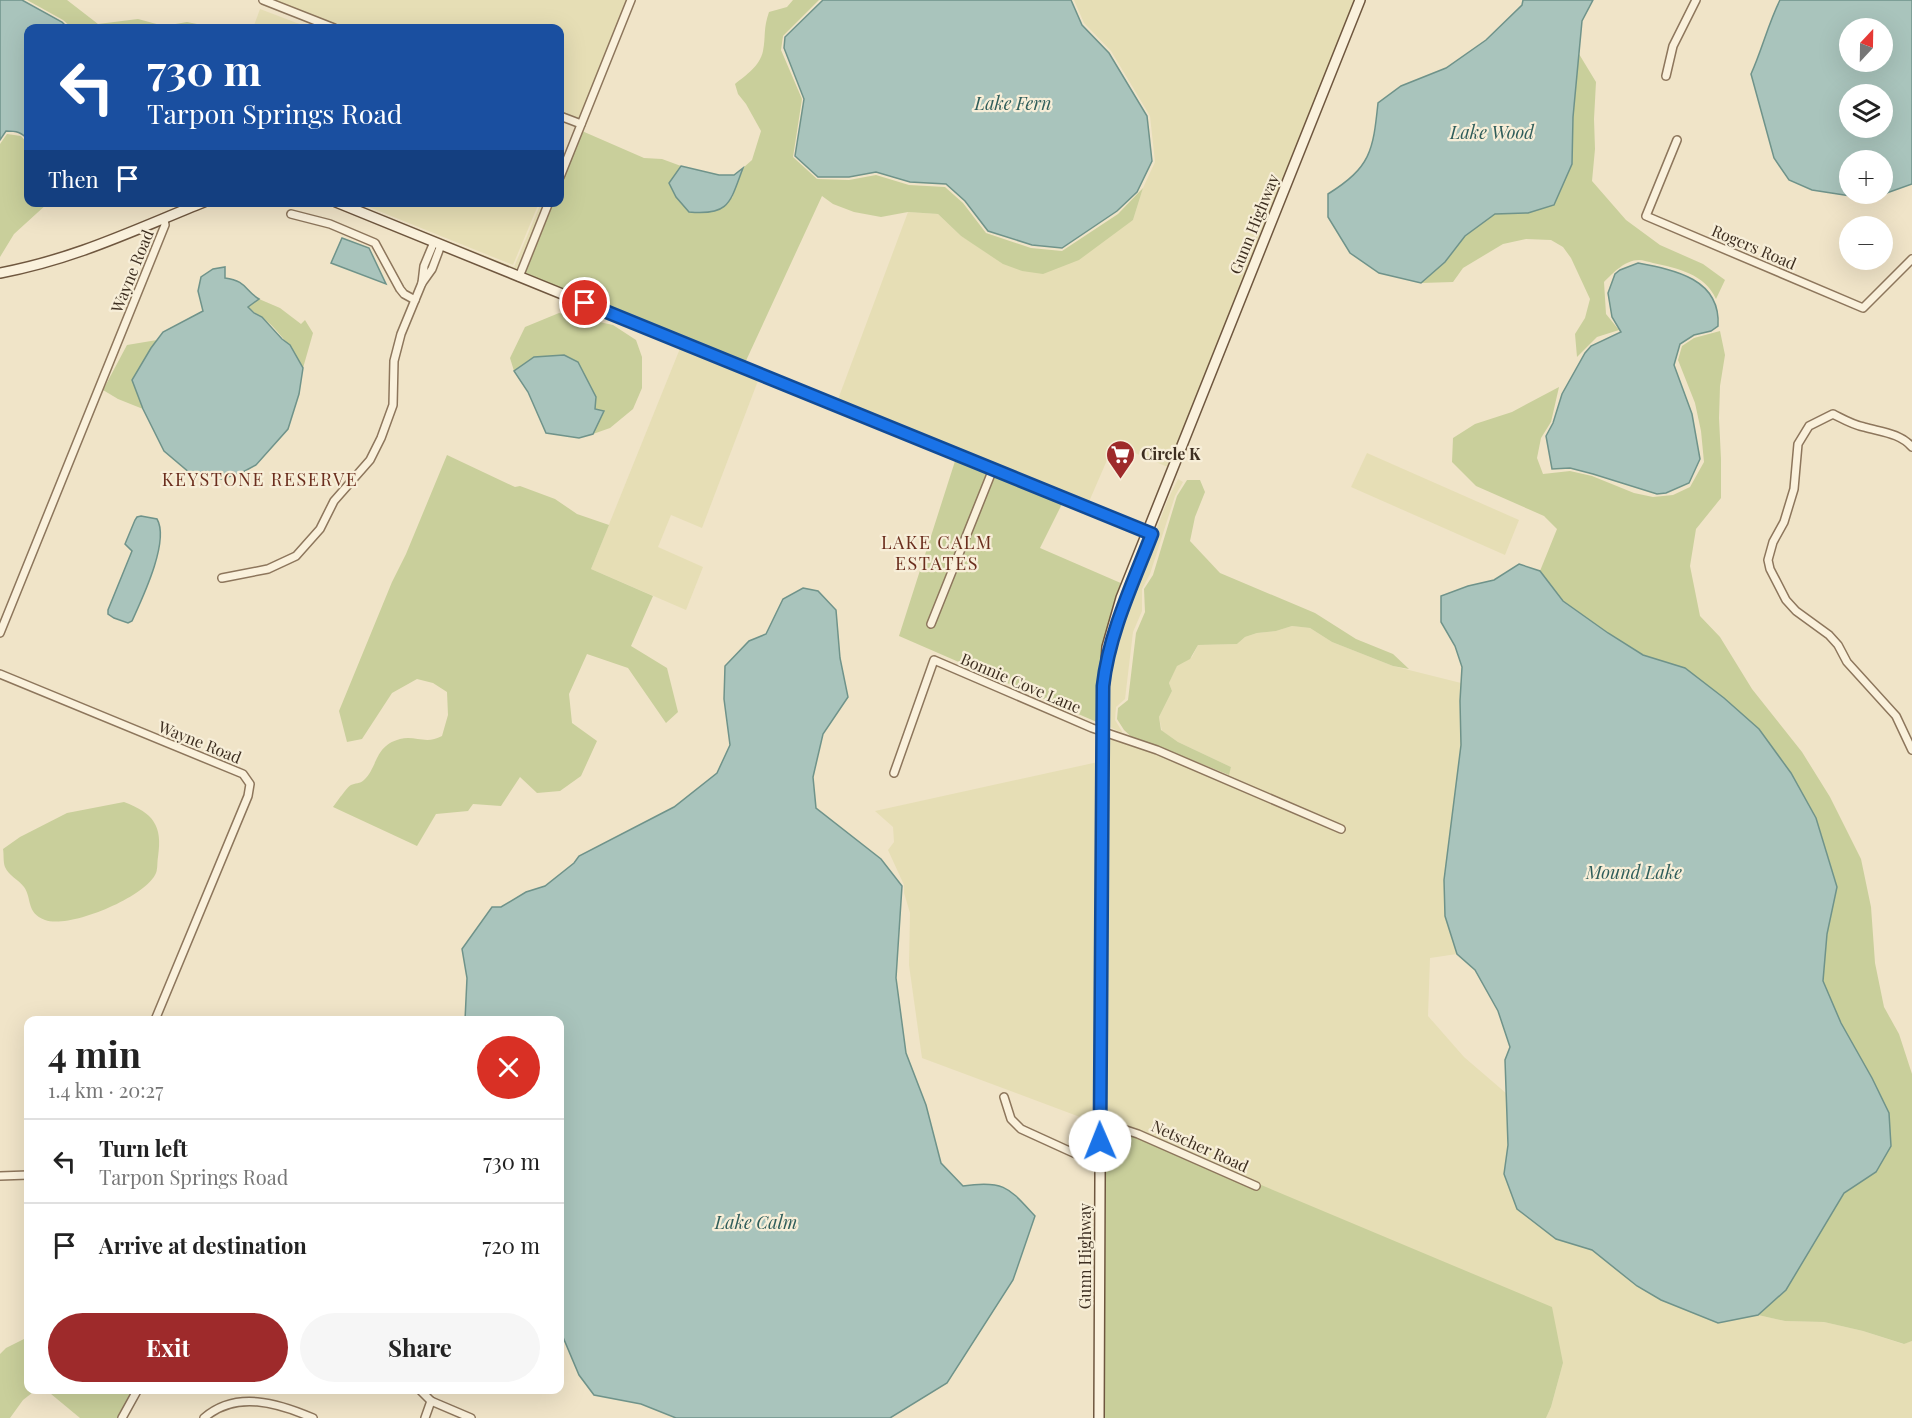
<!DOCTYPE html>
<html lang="en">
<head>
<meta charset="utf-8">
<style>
	:root { --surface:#fff; --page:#f6f6f6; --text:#222; --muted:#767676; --line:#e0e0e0; --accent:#9e2a2b }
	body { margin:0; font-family:"Playfair Display",serif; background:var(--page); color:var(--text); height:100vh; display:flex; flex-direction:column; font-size:22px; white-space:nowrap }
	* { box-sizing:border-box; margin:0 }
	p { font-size:20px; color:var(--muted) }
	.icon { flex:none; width:33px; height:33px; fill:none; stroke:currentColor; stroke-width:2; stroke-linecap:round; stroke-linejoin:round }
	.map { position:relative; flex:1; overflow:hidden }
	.sheet { position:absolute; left:24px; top:1016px; width:540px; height:378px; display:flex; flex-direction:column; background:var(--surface); border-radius:12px; box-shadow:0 6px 24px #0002 }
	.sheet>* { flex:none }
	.top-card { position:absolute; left:24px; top:24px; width:540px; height:183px; border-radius:12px; box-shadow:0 6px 24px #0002; background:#1a4fa0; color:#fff; overflow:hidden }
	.needle { width:39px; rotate:22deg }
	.fabs { position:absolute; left:1839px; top:18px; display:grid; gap:12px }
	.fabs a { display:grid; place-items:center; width:54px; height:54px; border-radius:50%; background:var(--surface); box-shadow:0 6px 24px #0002; font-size:30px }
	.pin { position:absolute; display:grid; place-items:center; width:51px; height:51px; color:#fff; margin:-26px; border:3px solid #fff; border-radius:50%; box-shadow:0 2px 6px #0007 }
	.me { position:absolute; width:66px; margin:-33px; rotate:359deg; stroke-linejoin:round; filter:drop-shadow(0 0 4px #0008) }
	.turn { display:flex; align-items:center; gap:21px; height:126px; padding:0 24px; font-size:27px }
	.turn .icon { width:78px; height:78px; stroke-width:2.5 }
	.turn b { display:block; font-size:42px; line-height:51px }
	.then { display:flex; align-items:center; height:57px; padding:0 24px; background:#0003; gap:12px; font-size:22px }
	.round { display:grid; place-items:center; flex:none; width:63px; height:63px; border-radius:32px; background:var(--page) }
	.overview { display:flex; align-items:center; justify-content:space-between; height:102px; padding:0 24px }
	h1 { font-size:36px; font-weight:700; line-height:45px }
	.primary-button { display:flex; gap:12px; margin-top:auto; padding:12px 24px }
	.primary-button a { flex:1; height:69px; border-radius:36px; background:var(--accent); color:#fff; font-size:24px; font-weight:700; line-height:69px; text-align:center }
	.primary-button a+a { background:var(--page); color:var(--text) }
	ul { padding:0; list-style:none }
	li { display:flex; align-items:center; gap:18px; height:84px; padding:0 24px; border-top:2px solid var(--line) }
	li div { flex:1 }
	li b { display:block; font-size:22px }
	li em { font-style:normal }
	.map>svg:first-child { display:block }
</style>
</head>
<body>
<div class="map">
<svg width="1912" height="1418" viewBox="0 0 1912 1418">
	<rect width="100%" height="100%" fill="#f0e4c8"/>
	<!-- farmland -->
	<g fill="#e6deb5">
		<path d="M269 0H628L579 120 560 112V28H343Z"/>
		<path d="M1074 0H1354L1170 468 1114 444 1088 504 837 402 908 212 938 214 961 236 1022 271 1133 220 1143 188 1155 162 1150 116 1111 51 1084 23Z"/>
		<path d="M260 9 310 28H253Z"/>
		<path d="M345 203H352L514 267 541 203H546L518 273Z"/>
		<path d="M359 203H539L513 265Z"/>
		<path d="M681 346 759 378 702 528 671 515 658 547 703 567 686 610 591 569Z"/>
		<path d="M1367 453 1519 520 1505 555 1351 487Z"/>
		<path d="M1178 479 1183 482 1175 496 1150 574 1142 589V611L1133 632 1125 699 1116 707 1115 720 1123 733 1105 725 1109 662 1129 602 1168 499Z"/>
		<path d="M1292 626 1310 628 1332 642 1393 666 1461 683V745L1449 842 1445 916 1457 954 1430 958 1428 1016 1464 1057 1507 1094 1508 1145 1504 1174 1556 1238 1592 1250 1637 1286 1661 1300 1718 1323 1758 1315 1785 1321 1824 1322 1863 1331 1903 1344 1912 1341V1418H1546L1551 1407 1563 1363 1149 1138 1106 1129 1109 735 1226 781 1231 767 1178 742 1162 731 1159 717 1172 691 1169 683 1177 665 1192 657 1198 645 1237 644 1245 637 1257 633 1276 631Z"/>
		<path d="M1098 762 1096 1123 922 1058 909 965 910 913 904 893V885L888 850 894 842 893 827 875 811Z"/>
	</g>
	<!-- green -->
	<g fill="#c9cf9b">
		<path d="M27 0H67L98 24 138 19 164 26 187 22 217 28H165L159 25 151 28H72L63 20Z"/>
		<path d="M793 0H819L783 36 781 50 802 99 793 157 817 179 849 180 876 175 909 185 945 187 963 203 986 233 1031 248 1062 251 1118 214 1143 188 1133 220 1079 260 1043 274 1022 271 1003 264 961 236 938 214 908 212 881 217 854 212 833 204 822 196 744 365 608 310 524 272 553 203 560 202V187L582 131 644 158 662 159 681 166 669 183 732 198 743 168 752 160 761 131 746 104 738 94 735 84C746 75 760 66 763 51 766 36 763 29 769 12L787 7Z"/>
		<path d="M1579 54 1596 82 1594 119 1595 149 1592 181 1626 220 1660 245 1703 264 1725 280 1716 299C1705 274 1677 268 1653 263 1649 262 1643 260 1639 260 1625 260 1613 273 1604 282L1606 314 1619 330 1597 337 1577 357 1575 334 1585 318 1590 299 1571 258 1563 247 1551 240 1526 239 1503 244 1463 268 1453 282 1421 283 1445 262 1465 236 1495 213H1528L1572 164 1573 117Z"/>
		<path d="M7 134 21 136 28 144V202L48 203 14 234 0 257V144Z"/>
		<path d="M259 299 280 308 301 324 305 320 313 333 303 368C294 352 278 329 263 318 257 314 253 312 248 306Z"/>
		<path d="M559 313 613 325 636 340 642 357V388L633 409 610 428 593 434 604 411 595 409 596 397 578 362 534 357 514 371 510 358 525 327Z"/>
		<path d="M1720 331 1725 355 1720 386 1719 418 1721 459V498L1696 529 1690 566 1700 616 1720 637 1752 689 1802 752 1830 797 1861 859 1871 907 1875 963 1884 1007 1899 1034 1912 1074V1341L1904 1344 1863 1331 1824 1322 1785 1321 1758 1315 1786 1290 1844 1193 1876 1172 1889 1113 1872 1078 1841 1023 1823 981 1827 934 1837 887 1816 818 1791 773 1759 729 1724 698 1685 668 1643 655 1608 633 1563 601 1540 571 1557 529 1544 516 1476 486 1452 462 1453 438 1475 424 1512 412 1559 387 1551 422 1541 438 1537 458 1543 474 1570 471 1592 476 1634 493 1653 497 1673 495 1690 487 1704 462 1701 431 1695 403 1678 360 1682 346 1694 338Z"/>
		<path d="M157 340 132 380 143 409 118 399 103 390 127 345Z"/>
		<path d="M447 455 515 487 520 486 555 499 577 514 609 525 591 569 653 596 631 646 667 668 678 712 666 723 628 668 587 654 569 694 572 723 597 741 581 776 560 791 537 793 520 777 501 806 473 804 468 811 436 814 417 846 333 807C337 802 347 787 351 785 355 783 360 784 364 780 378 767 374 746 400 739 415 735 426 745 442 736L448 715 447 692 433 683 417 679 392 693 362 739 347 742 339 711 392 582 406 554Z"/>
		<path d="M956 458 989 471 927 626 932 628 994 473 1063 502 1040 548 1123 584 1118 597 1099 723 899 636Z"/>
		<path d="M1187 480H1200L1205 492 1195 517 1190 541 1220 573 1315 613 1356 639 1393 654 1409 669 1393 666 1332 642 1310 628 1292 626 1276 631 1257 633 1245 637 1237 644 1198 645 1190 659 1177 666 1169 683 1172 691 1159 717 1161 730 1178 742 1231 767 1229 775 1165 749 1139 744 1124 730 1117 719 1118 708 1128 700 1136 633 1145 612 1144 589 1153 575 1177 496Z"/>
		<path d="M124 802C153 813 163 825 158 857 157 862 158 871 155 875 143 898 69 929 45 920 26 913 32 898 24 887 19 880 8 875 5 867 3 862 4 854 3 849L20 837 67 813Z"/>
		<path d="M1106 1129 1149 1138 1552 1307 1563 1363 1551 1407 1546 1418H1102L1104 1402Z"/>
		<path d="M28 1337V1389H37L23 1400 10 1418H0V1354L6 1348Z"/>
		<path d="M45 1389H135L118 1418H80Z"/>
	</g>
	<!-- water -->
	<g fill="#a9c4bc" stroke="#6f938a" stroke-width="1.5" fill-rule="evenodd">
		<path d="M0 0H22L62 22 68 28H28V140C22 132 16 131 6 131L0 140Z"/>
		<path d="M823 0H1071L1082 25 1109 53 1147 116 1152 161 1137 192 1117 211 1062 248 1032 245 988 231 965 201 946 184 910 182 876 172 849 177H818L795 156 804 99 784 48 785 37Z"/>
		<path d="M1523 0H1593L1582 21 1573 117 1572 164 1554 205 1528 213 1495 214 1465 236 1445 262 1421 283 1379 273 1350 253 1328 217V194C1371 167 1373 151 1378 103L1401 86 1446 68 1486 40 1522 5Z"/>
		<path d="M1780 0H1912V184L1870 199 1812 190 1789 180 1774 158 1751 74C1762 50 1768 24 1780 0ZM1850 28H1882V62H1850ZM1850 94H1882V128H1850ZM1850 160H1882V194H1850Z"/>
		<path d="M681 166 719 175H734L743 168C730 202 730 216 689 212L676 197 669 183Z"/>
		<path d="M342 238 369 248 386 284 331 263Z"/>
		<path d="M1638 263C1675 270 1721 279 1718 326L1711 331 1694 335 1680 344 1674 365 1692 414 1700 459 1689 483 1666 493 1657 494 1593 474 1570 468 1552 469 1546 436 1553 423 1562 394 1585 353 1591 346 1621 332 1612 317 1608 293 1615 274 1620 270Z"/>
		<path d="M225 267V278C247 281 244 290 259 299L248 307 254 313 262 317 282 339 290 345 303 368 299 394 288 429 256 465 243 472 222 479 190 473 164 451 143 409 132 380 151 348 163 332 203 311 198 291 201 277 213 269Z"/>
		<path d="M564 355 578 362 596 397 595 409 604 411 593 434 579 438 546 433 528 392 514 371 534 357Z"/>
		<path d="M141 516 157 519C170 541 142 599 132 621L128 623 114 618 108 614V610L132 551 125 544 135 520 137 517Z"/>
		<path d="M1519 564 1540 571 1563 601 1608 633 1643 655 1685 668 1724 698 1759 729 1791 773 1816 818 1837 887 1827 934 1823 981 1841 1023 1872 1078 1889 1113 1891 1146 1876 1172 1844 1193 1786 1290 1758 1315 1718 1323 1661 1300 1637 1286 1592 1250 1556 1239 1517 1209 1504 1174 1508 1145 1505 1060 1510 1047 1498 1011 1475 970 1457 954 1445 916 1444 880 1461 745 1460 701 1462 667 1455 646 1441 622V596L1468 586 1494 580Z"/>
		<path d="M803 588 818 591 836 610 840 658 848 697 823 734 813 777 816 808 881 859 902 886 896 978 906 1053 926 1105 941 1163 963 1186C1005 1180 1009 1188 1035 1216L1013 1280 947 1383 890 1418H676L641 1404 594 1395 579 1375 560 1330V1020H465L467 978 462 949 492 907H501L526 892 545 886 574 863 579 856 674 807 717 773 730 745 724 699 725 666 749 641 766 634 783 599Z"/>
	</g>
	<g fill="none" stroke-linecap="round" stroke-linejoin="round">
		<defs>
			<g id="minor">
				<path d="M263 0 334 28"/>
				<path d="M1666 76 1673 46 1696 0"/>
				<path d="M560 116 581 124"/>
				<path d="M1677 140 1646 216 1863 308 1912 259"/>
				<path d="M560 177 631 0"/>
				<path d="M291 214 330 224 375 243 400 289 404 294 415 300"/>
				<path d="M519 277 549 202"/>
				<path d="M422 283 424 266 434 242"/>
				<path d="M1912 447C1900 433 1881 432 1864 427 1853 425 1843 419 1833 414L1809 426 1798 444 1794 489 1784 522 1773 542 1768 560 1770 569 1786 600 1796 611 1829 635 1838 645 1847 662 1896 716 1912 750"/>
				<path d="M222 578 268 569 296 556 320 529 334 501 370 460 381 438 393 405 394 361 401 334 422 283 432 269 441 245"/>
				<path d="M931 624 993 469"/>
				<path d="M0 633 165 225 164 219"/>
				<path d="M0 674 243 774 250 784 248 796 155 1020"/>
				<path d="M894 773 934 660 1092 728 1157 750 1341 829"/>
				<path d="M1004 1097 1011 1119 1021 1129 1089 1160 1101 1161"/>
				<path d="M1099 1121 1138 1134 1256 1186"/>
				<path d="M0 1176 28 1175"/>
				<path d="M419 1389 431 1401 425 1418"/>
				<path d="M431 1401 471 1418"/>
				<path d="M122 1418 138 1389"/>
				<path d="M204 1418C236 1390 278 1403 313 1418"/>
			</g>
			<g id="secondary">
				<path d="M336 202 1150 533"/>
				<path d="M0 273C75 259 134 230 204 202"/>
				<path d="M1099 1418 1102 715 1107 647 1121 598 1360 0"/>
			</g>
		</defs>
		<!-- minor casing -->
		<use href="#minor" stroke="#8d765c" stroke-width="10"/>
		<!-- secondary casing -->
		<use href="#secondary" stroke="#6f573f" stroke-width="12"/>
		<!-- minor -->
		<use href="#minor" stroke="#faf1dc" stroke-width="7"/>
		<!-- secondary -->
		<use href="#secondary" stroke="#faf1dc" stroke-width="9"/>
	</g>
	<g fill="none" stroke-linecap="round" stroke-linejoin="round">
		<defs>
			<path id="route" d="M585 303 1152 534C1133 583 1109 633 1103 686L1100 1141"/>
		</defs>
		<!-- route casing -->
		<use href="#route" stroke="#114b97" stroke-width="15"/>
		<!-- route -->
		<use href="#route" stroke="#1a73e8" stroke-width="10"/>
	</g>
	<!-- icons -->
	<defs>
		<symbol id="supermarket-pin" viewBox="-11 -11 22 30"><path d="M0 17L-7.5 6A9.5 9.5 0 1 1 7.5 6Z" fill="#9e2a2b" stroke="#f7eed8"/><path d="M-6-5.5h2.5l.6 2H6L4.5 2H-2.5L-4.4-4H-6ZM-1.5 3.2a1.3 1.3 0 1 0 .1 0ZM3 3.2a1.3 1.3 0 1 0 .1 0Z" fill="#fff"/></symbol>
	</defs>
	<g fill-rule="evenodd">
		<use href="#supermarket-pin" x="1104" y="438" width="33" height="45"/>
	</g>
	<g text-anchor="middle" stroke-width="4.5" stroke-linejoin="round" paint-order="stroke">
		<!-- street labels -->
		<g font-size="16" fill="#3d2e20" stroke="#f7eed8">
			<text transform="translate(1254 224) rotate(-68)" y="6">Gunn Highway</text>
			<text transform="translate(1754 247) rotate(23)" y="6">Rogers Road</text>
			<text transform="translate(132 271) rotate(-68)" y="6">Wayne Road</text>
			<text transform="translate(1021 683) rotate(23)" y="6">Bonnie Cove Lane</text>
			<text transform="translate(200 742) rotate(22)" y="6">Wayne Road</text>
			<text transform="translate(1200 1146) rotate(24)" y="6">Netscher Road</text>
			<text transform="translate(1085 1256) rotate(-90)" y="6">Gunn Highway</text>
		</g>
		<!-- poi labels -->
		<g font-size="16" font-weight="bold" fill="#3d2e20" stroke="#f7eed8" text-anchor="start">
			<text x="1141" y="460">Circle K</text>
		</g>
		<!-- water labels -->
		<g font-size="18" font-style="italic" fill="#2f5d5a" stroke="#f7eed8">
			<text x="1013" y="110">Lake Fern</text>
			<text x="1492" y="139">Lake Wood</text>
			<text x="1634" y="879">Mound Lake</text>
			<text x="756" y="1229">Lake Calm</text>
		</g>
		<!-- neighbourhood labels -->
		<g font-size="18" letter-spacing="1.5" fill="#6b2e1e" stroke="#f7eed8">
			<text x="260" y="486">KEYSTONE RESERVE</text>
			<text x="937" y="549">LAKE CALM<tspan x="937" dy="21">ESTATES</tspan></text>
		</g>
	</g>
</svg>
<div class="fabs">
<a><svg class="needle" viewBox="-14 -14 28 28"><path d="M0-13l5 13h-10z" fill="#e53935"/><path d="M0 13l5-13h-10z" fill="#767676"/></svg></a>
<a><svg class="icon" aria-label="layers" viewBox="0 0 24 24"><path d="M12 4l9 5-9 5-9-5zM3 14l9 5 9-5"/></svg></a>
<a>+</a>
<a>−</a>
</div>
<div class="pin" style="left:585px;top:303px;background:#d93025"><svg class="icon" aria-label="arrive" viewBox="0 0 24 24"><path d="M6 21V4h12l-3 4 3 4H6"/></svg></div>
<svg class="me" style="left:1100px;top:1141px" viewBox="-20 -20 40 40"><circle r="19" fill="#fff"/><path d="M0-13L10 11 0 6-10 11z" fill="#1a73e8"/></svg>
<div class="top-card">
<div class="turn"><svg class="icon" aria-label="left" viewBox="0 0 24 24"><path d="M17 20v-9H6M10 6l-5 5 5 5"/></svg><div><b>730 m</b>Tarpon Springs Road</div></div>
<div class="then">Then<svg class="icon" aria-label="arrive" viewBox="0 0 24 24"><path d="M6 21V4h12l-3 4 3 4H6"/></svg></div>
</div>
<section class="sheet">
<div class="overview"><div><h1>4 min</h1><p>1.4 km · 20:27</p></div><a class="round" style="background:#d93025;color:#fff"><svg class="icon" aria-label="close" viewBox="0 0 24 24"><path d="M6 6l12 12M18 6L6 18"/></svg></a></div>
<ul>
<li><svg class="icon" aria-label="left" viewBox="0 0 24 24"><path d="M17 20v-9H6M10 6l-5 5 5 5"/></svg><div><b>Turn left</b><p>Tarpon Springs Road</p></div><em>730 m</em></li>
<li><svg class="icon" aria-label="arrive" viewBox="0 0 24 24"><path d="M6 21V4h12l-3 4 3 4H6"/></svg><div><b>Arrive at destination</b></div><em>720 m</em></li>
</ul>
<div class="primary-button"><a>Exit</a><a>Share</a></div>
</section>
</div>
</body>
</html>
